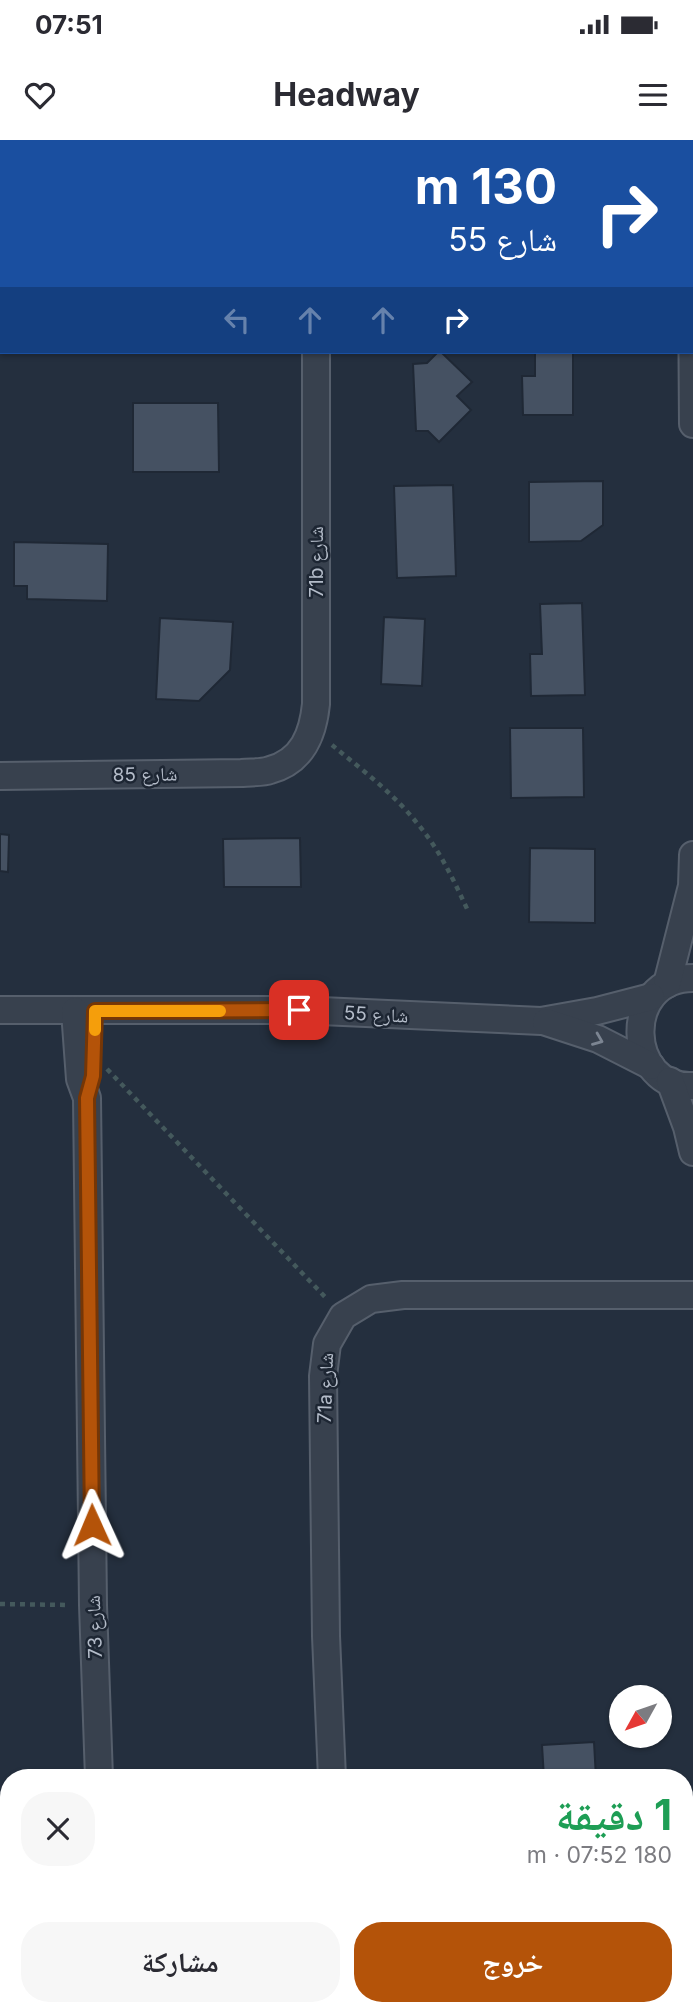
<!DOCTYPE html>
<html lang="ar">
<head>
<meta charset="utf-8">
<style>
	:root { --surface:#fff; --page:#f7f7f7; --text:#2b2b33; --muted:#7c7c81; --accent:#b45309 }
	body { margin:0; font-family:Inter,"Noto Naskh Arabic",sans-serif; background:var(--page); color:var(--text); direction:rtl; height:100vh; display:flex; flex-direction:column; font-size:26px; white-space:nowrap }
	* { box-sizing:border-box; margin:0 }
	p { font-size:23px; color:var(--muted) }
	.icon { flex:none; width:38px; height:38px; fill:none; stroke:currentColor; stroke-width:2; stroke-linecap:round; stroke-linejoin:round }
	.map { position:relative; flex:1; overflow:hidden; direction:ltr }
	.drawer { position:absolute; left:0px; top:1629px; width:693px; height:247px; display:flex; flex-direction:column; background:var(--surface); border-radius:28px 28px 0 0; box-shadow:0 2px 5px #0004; direction:rtl }
	.drawer>* { flex:none }
	.guide { position:absolute; left:0px; top:0px; width:693px; height:214px; box-shadow:0 2px 5px #0004; direction:rtl; background:#1a4fa0; color:#fff; overflow:hidden }
	.needle { width:46px; rotate:230deg }
	.fabs { position:absolute; left:609px; top:1545px; display:grid; gap:14px }
	.fabs a { display:grid; place-items:center; width:63px; height:63px; border-radius:50%; background:var(--surface); box-shadow:0 2px 5px #0004; font-size:35px }
	.pin { position:absolute; display:grid; place-items:center; width:60px; height:60px; color:#fff; margin:-30px; border-radius:14px; box-shadow:0 4px 10px #0006 }
	.me { position:absolute; width:77px; margin:-38px; rotate:359deg; stroke-linejoin:round; filter:drop-shadow(0 0 5px #0008) }
	.turn { display:flex; align-items:center; gap:24px; height:147px; padding:0 21px; font-size:32px }
	.turn .icon { width:91px; height:91px; stroke-width:2.5 }
	.turn b { display:block; font-size:49px; line-height:60px }
	.lanes { display:flex; align-items:center; height:66px; padding:0 21px; background:#0003; justify-content:center; gap:35px; direction:ltr }
	.lanes .off { opacity:.35 }
	.round { display:grid; place-items:center; flex:none; width:74px; height:74px; border-radius:28px; background:var(--page) }
	.summary { display:flex; align-items:center; justify-content:space-between; height:119px; padding:0 21px }
	h1 { font-size:42px; font-weight:700; line-height:52px; color:#1e9e55 }
	.primary-button { display:flex; gap:14px; margin-top:auto; padding:14px 21px }
	.primary-button a { flex:1; height:80px; border-radius:28px; background:var(--accent); color:#fff; font-size:28px; font-weight:700; line-height:80px; text-align:center }
	.primary-button a+a { background:var(--page); color:var(--text) }
	.status { display:flex; justify-content:space-between; align-items:center; height:49px; padding:0 35px; background:var(--surface); direction:ltr }
	.status svg { height:19px; fill:currentColor }
	header { display:flex; justify-content:space-between; align-items:center; height:91px; padding:0 21px; background:var(--surface); font-size:32px; font-weight:700 }
	.map>svg:first-child { display:block }
</style>
</head>
<body>
<div class="status"><b>07:51</b><svg viewBox="0 0 49 12"><path d="M0 12V9h3v3zM5 12V6h3v6zM10 12V3h3v9zM15 12V0h3v12zM26 1h20v11H26zM47 4h2v5h-2z"/></svg></div>
<header><svg class="icon" aria-label="menu" viewBox="0 0 24 24"><path d="M4 6h16M4 12h16M4 18h16"/></svg>Headway<svg class="icon" aria-label="heart" viewBox="0 0 24 24"><path d="M12 20l-8-8c-3-5 5-10 8-4 3-6 11-1 8 4z"/></svg></header>
<div class="map">
<svg width="693" height="1875" viewBox="0 0 693 1875">
	<rect width="100%" height="100%" fill="#242f3e"/>
	<!-- building -->
	<g fill="#455162" stroke="#1f2835" stroke-width="2">
		<rect x="529" y="0" width="49" height="2"/>
		<path d="M438 212H441L472 242 457 256 471 270 439 302 428 291H416L413 224 427 223Z"/>
		<path d="M535 212H573V275H523L522 236H535Z"/>
		<path d="M133 263H218L219 332H133Z"/>
		<path d="M603 341V385L581 401 529 402V342Z"/>
		<path d="M453 345 456 436 397 438 394 346Z"/>
		<path d="M14 402 108 404 107 461 27 459V446H14Z"/>
		<path d="M582 463 585 555 531 556 530 514H542L540 464Z"/>
		<path d="M384 477 425 479 422 546 381 544Z"/>
		<path d="M160 478 233 482 230 530 199 561 156 559Z"/>
		<path d="M510 588H583L584 657 511 658Z"/>
		<path d="M0 694 9 695 8 732 0 731Z"/>
		<path d="M300 698 301 747H224L223 699Z"/>
		<path d="M530 708 595 709V783L529 782Z"/>
		<path d="M594 1602 596 1638H544L542 1605Z"/>
		<path d="M616 1867H626L627 1875H559Z"/>
	</g>
	<g fill="none" stroke-linecap="round" stroke-linejoin="round">
		<defs>
			<g id="minor">
				<path d="M691 0 693 284"/>
				<path d="M316 2V0"/>
				<path d="M0 636 242 633C251 632 262 633 270 630 303 621 313 594 316 564V212"/>
				<path d="M693 838C620 838 626 950 693 946"/>
				<path d="M667 844 692 746 693 715"/>
				<path d="M0 870H299L541 881 597 871 651 857"/>
				<path d="M75 871 80 939 87 958 93 1465 99 1638"/>
				<path d="M546 882 598 899 651 926"/>
				<path d="M670 941 687 987 693 1012"/>
				<path d="M332 1638 326 1496 323 1236 327 1204 343 1176 371 1159 403 1155H693"/>
				<path d="M181 1867 202 1875"/>
				<path d="M346 1867V1875"/>
				<path d="M51 1875 61 1869"/>
			</g>
		</defs>
		<!-- minor casing -->
		<use href="#minor" stroke="#565f6c" stroke-width="30"/>
		<!-- path -->
		<g stroke="#44595c" stroke-width="4.5" stroke-dasharray="5 5" stroke-linecap="butt">
			<path d="M332 605C361 629 393 653 417 683 440 710 454 741 469 773"/>
			<path d="M107 929 326 1158"/>
			<path d="M0 1464 69 1465"/>
		</g>
		<!-- minor -->
		<use href="#minor" stroke="#38414e" stroke-width="26"/>
	</g>
	<!-- one-way arrows -->
	<defs><path id="oneway-chevron" d="M-2-3.5L2.5 0L-2 3.5" fill="none" stroke-width="1.6" stroke-linecap="round" stroke-linejoin="round" transform="scale(1.75)"/></defs>
	<use stroke="#7c8592" href="#oneway-chevron" transform="translate(598 900) rotate(22)"/>
	<g fill="none" stroke-linecap="round" stroke-linejoin="round">
		<defs>
			<path id="route" d="M92 1385 87 958 93 936 95 871 299 870"/>
		</defs>
		<!-- route casing -->
		<use href="#route" stroke="#753606" stroke-width="18"/>
		<!-- route -->
		<use href="#route" stroke="#b45309" stroke-width="12"/>
		<!-- slow -->
		<path stroke="#f59e0b" stroke-width="12" d="M95 890V871H220"/>
	</g>
	<g text-anchor="middle" stroke-width="5" stroke-linejoin="round" paint-order="stroke">
		<!-- street labels -->
		<g font-size="19" fill="#b4bcc9" stroke="#1d2633">
			<text transform="translate(316 422) rotate(-90)" y="7">71b شارع</text>
			<text transform="translate(145 634) rotate(-1)" y="7">شارع 85</text>
			<text transform="translate(376 874) rotate(3)" y="7">شارع 55</text>
			<text transform="translate(325 1248) rotate(-88)" y="7">71a شارع</text>
			<text transform="translate(94 1487) rotate(-92)" y="7">شارع 73</text>
		</g>
	</g>
</svg>
<div class="fabs">
<a><svg class="needle" viewBox="-14 -14 28 28"><path d="M0-13l5 13h-10z" fill="#e53935"/><path d="M0 13l5-13h-10z" fill="#7c7c81"/></svg></a>
</div>
<div class="pin" style="left:299px;top:870px;background:#d93025"><svg class="icon" aria-label="arrive" viewBox="0 0 24 24"><path d="M6 21V4h12l-3 4 3 4H6"/></svg></div>
<svg class="me" style="left:92px;top:1385px" viewBox="-20 -20 40 40"><path d="M0-17L14 15 0 8-14 15z" fill="#b45309" stroke="#fff" stroke-width="4"/></svg>
<div class="guide">
<div class="turn"><svg class="icon" aria-label="right" viewBox="0 0 24 24"><path d="M7 20v-9h11M14 6l5 5-5 5"/></svg><div><b>130 m</b>شارع 55</div></div>
<div class="lanes"><svg class="icon off" aria-label="left" viewBox="0 0 24 24"><path d="M17 20v-9H6M10 6l-5 5 5 5"/></svg><svg class="icon off" aria-label="ahead" viewBox="0 0 24 24"><path d="M12 20V5M6 11l6-6 6 6"/></svg><svg class="icon off" aria-label="ahead" viewBox="0 0 24 24"><path d="M12 20V5M6 11l6-6 6 6"/></svg><svg class="icon" aria-label="right" viewBox="0 0 24 24"><path d="M7 20v-9h11M14 6l5 5-5 5"/></svg></div>
</div>
<section class="drawer">
<div class="summary"><div><h1>1 دقيقة</h1><p>180 m · 07:52</p></div><a class="round"><svg class="icon" aria-label="close" viewBox="0 0 24 24"><path d="M6 6l12 12M18 6L6 18"/></svg></a></div>
<div class="primary-button"><a>خروج</a><a>مشاركة</a></div>
</section>
</div>
</body>
</html>
